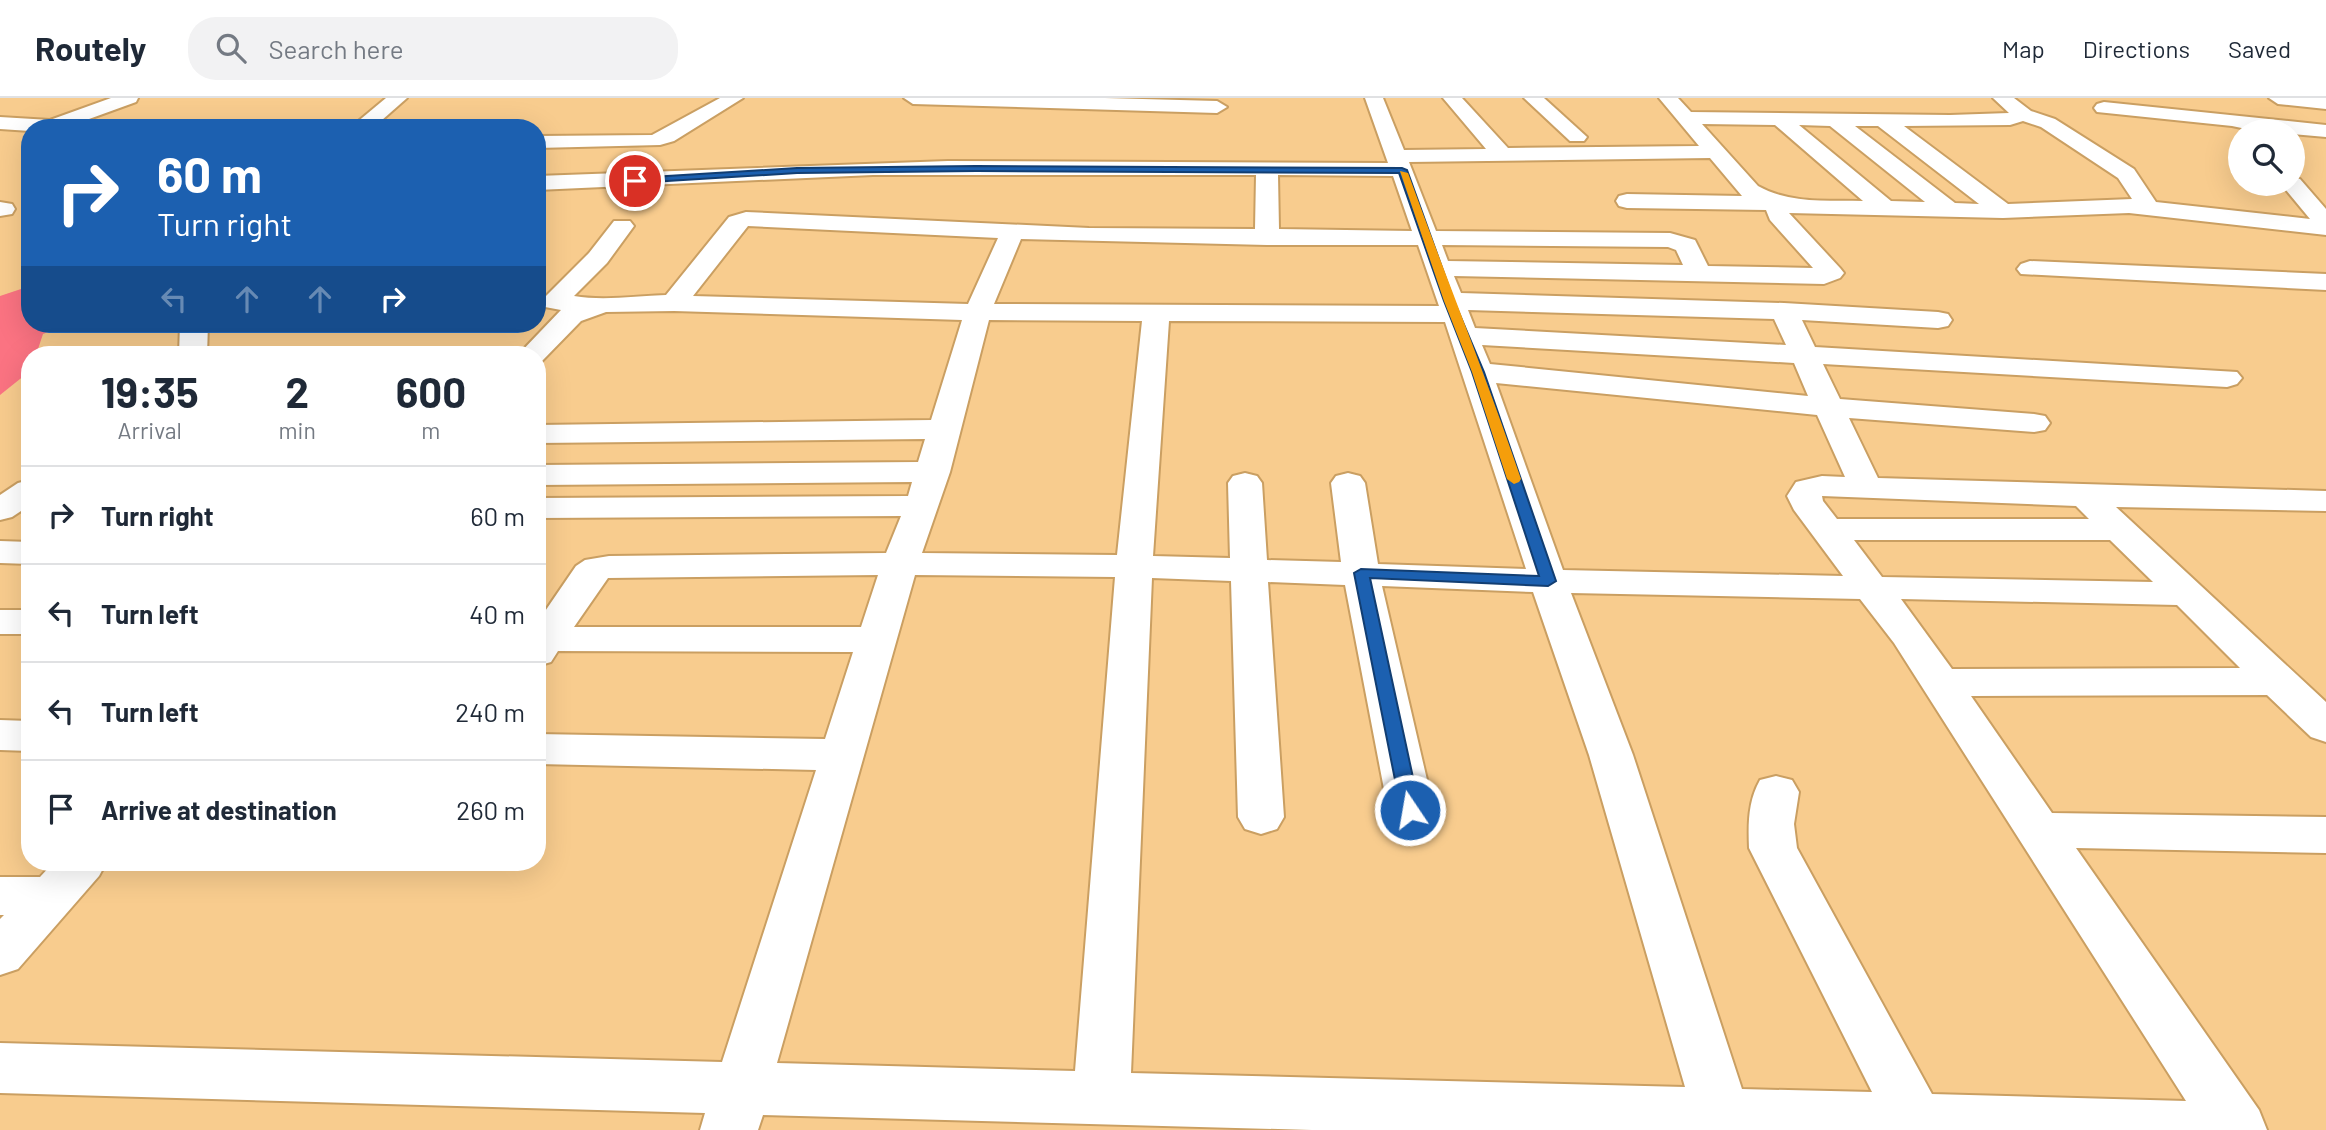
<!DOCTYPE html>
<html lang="en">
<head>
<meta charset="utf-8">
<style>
	:root { --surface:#fff; --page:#f2f2f3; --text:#1f2937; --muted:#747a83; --line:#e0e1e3 }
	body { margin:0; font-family:Barlow,sans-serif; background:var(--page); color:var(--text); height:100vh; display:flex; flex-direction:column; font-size:26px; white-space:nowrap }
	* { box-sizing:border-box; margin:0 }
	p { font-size:23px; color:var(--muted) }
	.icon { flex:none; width:38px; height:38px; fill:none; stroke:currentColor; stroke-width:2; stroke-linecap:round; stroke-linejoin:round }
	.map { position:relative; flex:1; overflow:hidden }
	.side { position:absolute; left:21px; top:248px; width:525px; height:525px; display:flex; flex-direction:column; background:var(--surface); border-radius:28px; box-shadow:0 7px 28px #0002 }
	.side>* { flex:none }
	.banner { position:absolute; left:21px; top:21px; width:525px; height:214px; border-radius:28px; box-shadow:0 7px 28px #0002; background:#1c60b0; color:#fff; overflow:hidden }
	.tools { position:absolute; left:2228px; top:21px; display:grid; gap:14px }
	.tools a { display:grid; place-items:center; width:77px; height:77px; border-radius:50%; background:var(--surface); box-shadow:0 7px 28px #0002; font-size:35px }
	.pin { position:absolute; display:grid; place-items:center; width:60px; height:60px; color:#fff; margin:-30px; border:4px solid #fff; border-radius:50%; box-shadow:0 2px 7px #0007 }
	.me { position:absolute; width:77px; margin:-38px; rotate:348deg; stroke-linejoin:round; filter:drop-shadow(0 0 5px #0008) }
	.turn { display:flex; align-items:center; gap:24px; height:147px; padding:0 21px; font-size:32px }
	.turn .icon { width:91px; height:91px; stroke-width:2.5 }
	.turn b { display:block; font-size:49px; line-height:60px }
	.lanes { display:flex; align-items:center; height:66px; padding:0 21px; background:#0003; justify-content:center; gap:35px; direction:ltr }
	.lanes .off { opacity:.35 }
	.eta { display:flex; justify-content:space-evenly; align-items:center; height:119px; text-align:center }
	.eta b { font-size:42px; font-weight:700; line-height:49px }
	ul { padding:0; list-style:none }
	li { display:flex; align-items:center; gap:21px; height:98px; padding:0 21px; border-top:2px solid var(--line) }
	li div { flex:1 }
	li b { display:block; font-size:26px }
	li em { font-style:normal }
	header { display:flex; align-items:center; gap:42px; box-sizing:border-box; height:98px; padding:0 35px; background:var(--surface); border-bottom:2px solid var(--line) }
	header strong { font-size:33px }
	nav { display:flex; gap:38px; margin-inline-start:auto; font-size:24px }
	.search { width:490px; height:63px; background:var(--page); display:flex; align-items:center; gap:18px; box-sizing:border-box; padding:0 24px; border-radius:28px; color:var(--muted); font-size:26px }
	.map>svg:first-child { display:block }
</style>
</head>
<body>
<header>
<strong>Routely</strong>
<div class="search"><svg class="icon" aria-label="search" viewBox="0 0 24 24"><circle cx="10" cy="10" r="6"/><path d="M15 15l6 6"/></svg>Search here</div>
<nav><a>Map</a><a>Directions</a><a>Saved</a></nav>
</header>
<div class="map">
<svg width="2326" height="1032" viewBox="0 0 2326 1032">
	<rect width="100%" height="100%" fill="#f8cc8e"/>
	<!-- water -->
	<path fill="#fb7382" d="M30 188V226H69L43 236 36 257H30V273L0 297V198Z"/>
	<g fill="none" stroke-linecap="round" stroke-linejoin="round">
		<defs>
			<g id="minor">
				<path d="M111 0H138L136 4 78 25 80 30H30V33L0 31V19L50 22Z"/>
				<path d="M386 0H407L373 30H350Z"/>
				<path d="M720 0H743L674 43 660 47 537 50V38L652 37Z"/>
				<path d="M904 0H1105L1217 3 1227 9 1217 15 913 6Z"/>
				<path d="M1365 0H1383L1404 52 1486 51 1443 0H1462L1508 50 1699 48 1659 0H1678L1691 14 1950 17 2009 15 1993 0H2014L2031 13 2055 21 2134 71 2156 104 2310 121 2281 86H2292V80L2300 81 2326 111V137L2129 115 2003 120 1789 115 1840 170 1844 175 1840 180 1824 186 1454 178 1461 195 1784 205 1938 214 1948 216 1952 222 1948 228 1938 230 1802 222 1815 249 2237 274 2242 280 2237 286 2227 289 1823 266 1840 301 2034 316 2045 318 2050 325 2045 332 2034 334 1849 320 1878 380 2326 393V413L2116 409 2326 604V644L2311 639 2267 597 1971 598 2052 715 2326 719V755L2076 750 2259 1012 2267 1032H1312L763 1017 758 1032H700L705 1015 0 995V945L722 964 816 672 537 666V636L825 641 853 554 558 553 551 564 537 568V525L576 468 585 462 609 458 886 455 901 418 537 420V400L908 398 912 384 537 387V367L918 364 925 341 537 345V327L931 322 962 222 674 213 606 214 581 223 542 263 537 264V257H518L561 212 545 209 541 203 589 155 614 123H630L634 128 607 165 574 198C603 203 636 198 666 197L729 119 746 114 1089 130 1255 131 1256 77H873L537 92V78L948 63 1388 65ZM2023 23 2041 29 2118 80 2132 101 2008 106 1904 28 2010 27ZM1702 26 1775 27 1863 103C1827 102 1790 106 1758 88ZM1799 27 1830 28 1925 104 1891 103ZM1855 28H1878L1979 106 1955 105ZM1710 60 1742 98 1627 96 1619 98 1616 103 1619 108 1627 110 1766 112 1770 122 1813 170 1708 168 1695 142 1670 135 1436 133 1409 64ZM1278 77 1393 78 1412 133 1279 131ZM748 128 998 140 968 206 693 198ZM1021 141 1267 147H1418L1439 208 994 206ZM1442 147 1668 149 1676 152 1683 167 1448 163ZM1468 212 1774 221 1786 247 1475 230ZM989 222 1142 223 1117 457 922 455 950 374ZM1169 223 1445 224 1526 471 1378 466 1365 385 1360 378 1348 375 1336 378 1331 385 1341 464 1267 462 1262 385 1257 378 1245 375 1233 378 1228 385 1230 460 1153 458ZM1482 247 1794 265 1808 298 1490 266ZM1496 285 1817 317 1845 379 1822 378 1796 384 1787 398 1794 412 1843 478 1563 472ZM1822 398 2076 408 2089 421H1837L1823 403ZM1854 442H2110L2153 484 1882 479ZM878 477 861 529H574L608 480ZM915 477 1115 479 1075 973 777 965ZM1152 480 1231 483 1238 719 1245 731 1261 736 1277 731 1284 719 1268 484 1345 487 1388 712 1395 724 1411 729 1427 724 1434 712 1382 488 1533 494 1589 657 1685 989 1131 975ZM1571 495 1860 501 1894 545 2186 1003 1932 996 1797 750 1794 726 1799 694 1792 682 1776 678 1760 682C1748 703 1748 726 1749 750L1872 994 1742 991 1633 657ZM1901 501 2177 507 2240 570 1952 571Z"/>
				<path d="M1524 0H1544L1587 39 1584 43H1570Z"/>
				<path d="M2269 0H2326V11L2278 6Z"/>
				<path d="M2104 4 2326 27V39L2292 36V33H2256L2232 28 2097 14 2094 10 2097 6Z"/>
				<path d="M0 104 12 106 15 111 12 116 0 118Z"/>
				<path d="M2030 163 2326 176V192L2021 176 2017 171 2021 166Z"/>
				<path d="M180 226H208L207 257H179Z"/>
				<path d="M30 382V407L12 419 0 422V397L18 385Z"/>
				<path d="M0 443 30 444V466L0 465Z"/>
				<rect x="0" y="512" width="30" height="24"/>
				<path d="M0 622 30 623V653L0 652Z"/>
				<path d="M53 765H106L99 778 18 871 0 877V821L4 817H0V779H40Z"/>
			</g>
		</defs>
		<!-- minor casing -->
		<use href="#minor" stroke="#ca9f62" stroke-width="4"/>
		<!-- minor -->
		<use href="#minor" fill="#fff" fill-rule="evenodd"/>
	</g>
	<!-- route -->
	<path fill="#1c60b0" stroke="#123e72" stroke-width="2" d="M976 68 1402 70 1407 72 1454 203 1484 274 1556 483 1548 488 1370 480 1420 712 1417 717H1404L1401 712 1354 475 1361 471 1539 478 1472 274 1444 203 1399 75 976 73 797 75 635 85 631 83 635 80 797 70Z"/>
	<!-- slow -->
	<path fill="#f59e0b" d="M1400 73 1408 75C1445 177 1486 278 1521 381L1519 384 1514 386 1507 381 1472 274 1444 203Z"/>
</svg>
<div class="tools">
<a><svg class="icon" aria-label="search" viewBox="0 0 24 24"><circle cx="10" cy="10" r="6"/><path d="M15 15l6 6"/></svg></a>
</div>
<div class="pin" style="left:635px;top:83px;background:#d93025"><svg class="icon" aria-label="arrive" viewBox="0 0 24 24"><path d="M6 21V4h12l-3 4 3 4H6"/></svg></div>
<svg class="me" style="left:1410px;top:712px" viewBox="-20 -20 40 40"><circle r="17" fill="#1c60b0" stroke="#fff" stroke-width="3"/><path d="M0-11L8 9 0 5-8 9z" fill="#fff"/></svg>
<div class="banner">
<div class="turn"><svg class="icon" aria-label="right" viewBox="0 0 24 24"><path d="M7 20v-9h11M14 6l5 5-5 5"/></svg><div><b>60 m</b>Turn right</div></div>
<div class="lanes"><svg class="icon off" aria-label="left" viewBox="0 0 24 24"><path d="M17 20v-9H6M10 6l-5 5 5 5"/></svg><svg class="icon off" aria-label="ahead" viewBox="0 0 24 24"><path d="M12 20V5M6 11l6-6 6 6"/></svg><svg class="icon off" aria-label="ahead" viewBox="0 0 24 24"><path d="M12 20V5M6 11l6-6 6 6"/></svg><svg class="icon" aria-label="right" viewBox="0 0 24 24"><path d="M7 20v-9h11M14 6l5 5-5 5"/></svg></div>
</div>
<section class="side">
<div class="eta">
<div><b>19:35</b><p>Arrival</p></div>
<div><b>2</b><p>min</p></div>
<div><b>600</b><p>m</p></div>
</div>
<ul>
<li><svg class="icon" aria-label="right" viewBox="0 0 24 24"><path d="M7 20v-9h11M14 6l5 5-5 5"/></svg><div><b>Turn right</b></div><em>60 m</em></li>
<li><svg class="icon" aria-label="left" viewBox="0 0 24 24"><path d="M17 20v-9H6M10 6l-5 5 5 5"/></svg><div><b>Turn left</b></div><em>40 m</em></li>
<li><svg class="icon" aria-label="left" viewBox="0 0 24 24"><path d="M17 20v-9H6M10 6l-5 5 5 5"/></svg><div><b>Turn left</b></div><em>240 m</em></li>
<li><svg class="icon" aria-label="arrive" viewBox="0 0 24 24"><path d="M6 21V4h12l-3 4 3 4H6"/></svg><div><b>Arrive at destination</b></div><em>260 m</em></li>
</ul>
</section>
</div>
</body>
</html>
